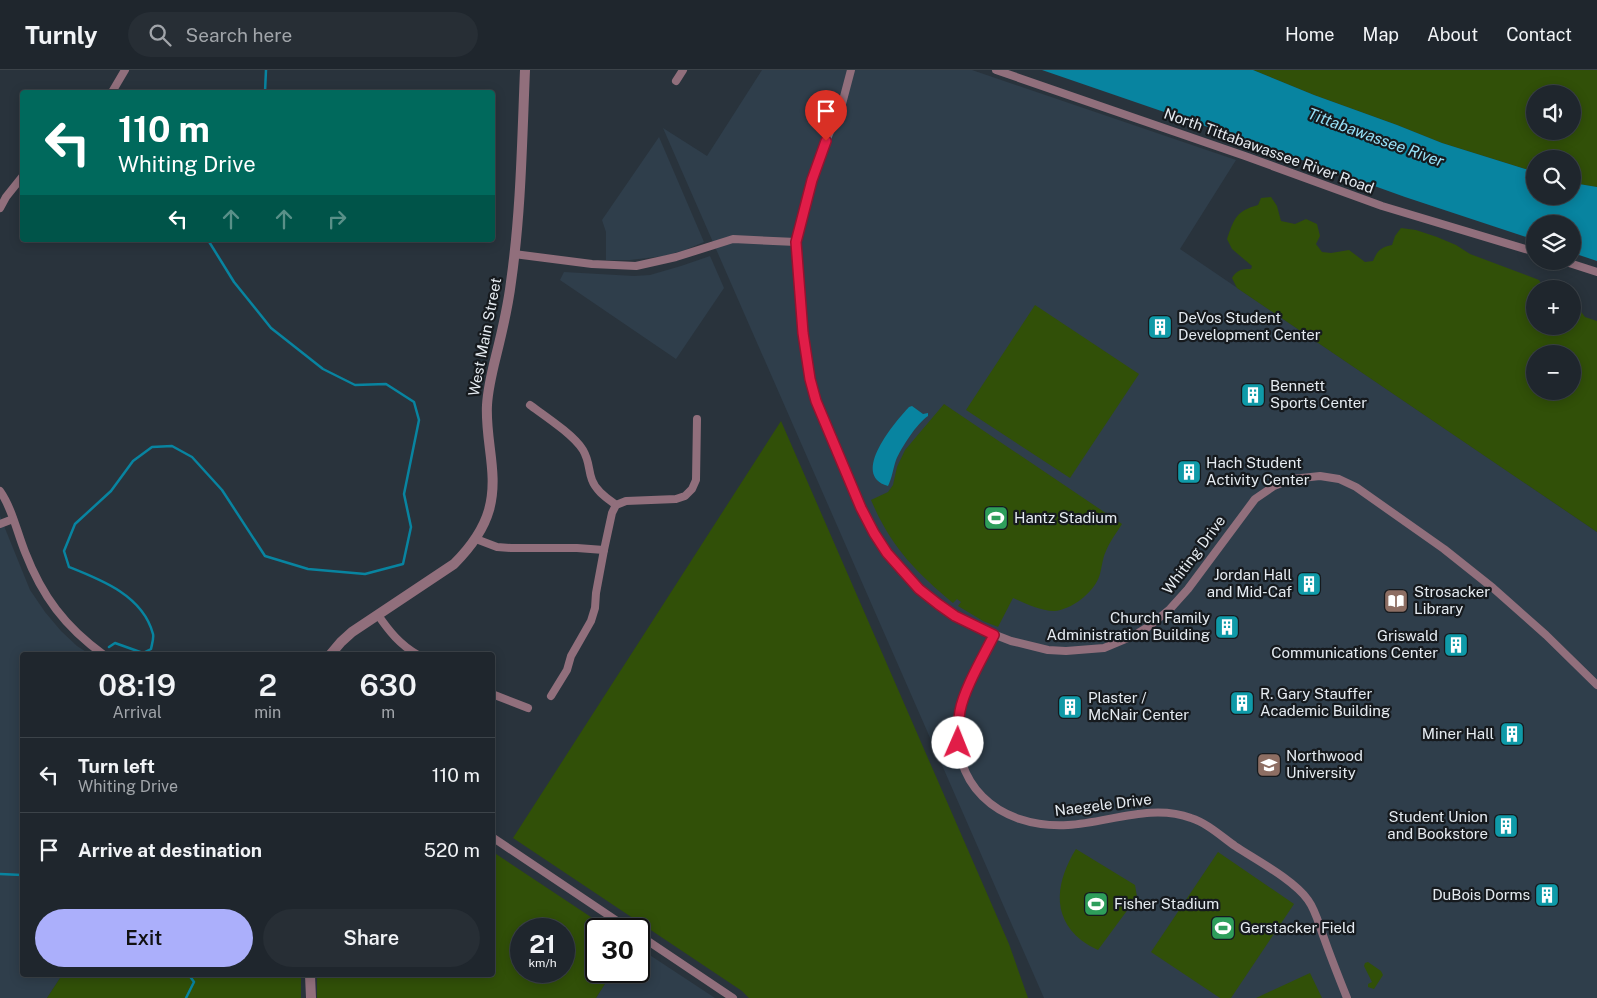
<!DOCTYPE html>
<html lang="en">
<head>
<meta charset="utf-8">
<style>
	:root { --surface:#1f262d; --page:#272e35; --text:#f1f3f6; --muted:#a1a5aa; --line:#3c4349; --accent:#abaffb }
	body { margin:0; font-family:"Public Sans",sans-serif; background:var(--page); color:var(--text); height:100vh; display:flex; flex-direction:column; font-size:19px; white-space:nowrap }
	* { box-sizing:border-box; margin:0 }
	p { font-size:16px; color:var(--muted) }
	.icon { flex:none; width:28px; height:28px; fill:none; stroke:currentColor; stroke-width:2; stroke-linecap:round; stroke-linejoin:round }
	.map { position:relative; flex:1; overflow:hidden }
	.drawer { position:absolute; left:20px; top:582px; width:475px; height:325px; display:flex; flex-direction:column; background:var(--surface); border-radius:5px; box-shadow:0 2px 12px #0003,0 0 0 1px var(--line) }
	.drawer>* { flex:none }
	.banner { position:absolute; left:20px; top:20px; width:475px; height:152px; border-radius:5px; box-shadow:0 2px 12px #0003,0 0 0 1px var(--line); background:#00695c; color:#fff; overflow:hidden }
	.fabs { position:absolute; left:1526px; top:15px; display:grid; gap:10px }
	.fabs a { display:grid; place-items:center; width:55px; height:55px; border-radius:50%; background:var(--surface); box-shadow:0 2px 12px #0003,0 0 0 1px var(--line); font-size:25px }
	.speed { position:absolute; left:510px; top:848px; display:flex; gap:10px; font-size:25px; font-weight:700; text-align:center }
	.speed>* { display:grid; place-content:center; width:65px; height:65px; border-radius:50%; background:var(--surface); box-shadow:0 2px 12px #0003,0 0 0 1px var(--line); line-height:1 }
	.speed small { font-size:12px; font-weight:400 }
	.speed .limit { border:2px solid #111; border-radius:8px; background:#fff; color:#111 }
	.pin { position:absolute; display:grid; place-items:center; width:42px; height:42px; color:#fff; margin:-51px -21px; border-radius:50% 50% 50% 0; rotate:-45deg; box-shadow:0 0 5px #0007 }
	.pin .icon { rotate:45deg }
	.me { position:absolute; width:55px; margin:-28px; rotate:1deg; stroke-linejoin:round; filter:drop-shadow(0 0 4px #0008) }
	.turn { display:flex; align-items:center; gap:18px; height:105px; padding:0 15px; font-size:22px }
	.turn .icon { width:65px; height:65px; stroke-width:2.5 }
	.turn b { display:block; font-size:35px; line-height:42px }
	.lanes { display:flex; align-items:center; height:48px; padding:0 15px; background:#0003; justify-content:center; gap:25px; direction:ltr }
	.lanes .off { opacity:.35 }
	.eta { display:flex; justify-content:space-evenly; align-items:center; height:85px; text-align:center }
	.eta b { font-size:30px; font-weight:600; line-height:35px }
	.button { display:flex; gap:10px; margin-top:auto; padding:10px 15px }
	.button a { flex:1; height:58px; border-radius:30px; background:var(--accent); color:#111; font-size:20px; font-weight:600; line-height:58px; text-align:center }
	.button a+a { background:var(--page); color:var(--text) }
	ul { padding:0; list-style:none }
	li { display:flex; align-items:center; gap:15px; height:75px; padding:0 15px; border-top:1px solid var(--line) }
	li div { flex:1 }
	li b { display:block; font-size:19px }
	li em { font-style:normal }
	header { display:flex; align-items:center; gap:30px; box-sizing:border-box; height:70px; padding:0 25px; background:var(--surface); border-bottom:1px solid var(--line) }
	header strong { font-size:24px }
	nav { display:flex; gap:28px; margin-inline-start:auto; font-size:18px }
	.search { width:350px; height:45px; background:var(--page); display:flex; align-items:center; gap:12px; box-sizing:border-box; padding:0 18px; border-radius:28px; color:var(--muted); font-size:19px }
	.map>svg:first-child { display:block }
</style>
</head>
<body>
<header>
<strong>Turnly</strong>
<div class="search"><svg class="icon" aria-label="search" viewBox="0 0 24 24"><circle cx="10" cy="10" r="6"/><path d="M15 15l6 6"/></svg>Search here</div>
<nav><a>Home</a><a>Map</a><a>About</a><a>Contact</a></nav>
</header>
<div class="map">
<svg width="1597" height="928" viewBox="0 0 1597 928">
	<rect width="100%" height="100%" fill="#29333c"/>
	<!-- built -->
	<g fill="#2f3e4b">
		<path d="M762 0H972L1236 90 1180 179 1597 462V928H1044L663 58 707 86Z"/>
		<path d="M659 67 704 172 685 180 664 186 630 190H606V162L602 150Z"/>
		<path d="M710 186 724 218 676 289 560 210 564 202 634 206 650 205 681 196Z"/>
		<path d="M0 446 30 520 45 542 61 561 77 576 91 585H22V905H62L47 928H0Z"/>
		<path d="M639 878 715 928H596L613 901H639Z"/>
	</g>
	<!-- green -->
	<g fill="#315008" fill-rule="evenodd">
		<path d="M1253 0H1597V117L1573 113 1572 89H1535V102L1442 73 1397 55 1314 25ZM1535 24H1572V61H1535Z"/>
		<path d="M1271 127 1277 136 1281 151 1295 154 1306 149 1317 154 1320 166 1316 174 1322 182 1331 183 1349 180 1365 192 1373 191C1377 181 1381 177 1392 175L1395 166 1401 158 1416 160 1437 167 1456 175 1470 184 1539 210 1542 215 1546 219H1535V256H1572L1573 231 1585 247 1597 251V462L1237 218 1232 208C1237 200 1241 199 1251 199L1252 196 1232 179 1227 169C1234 149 1236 141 1258 135L1261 128ZM1535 284H1572V321H1535Z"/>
		<path d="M1035 235 1139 304 1070 408 966 340Z"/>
		<path d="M944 334 1122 454C1117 462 1110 471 1106 481 1102 489 1102 499 1099 507 1093 523 1071 540 1054 541 1040 541 1025 533 1013 528L998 557 983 551 958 536 961 532 957 529 953 533C915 501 891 477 871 430L888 422 893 415 897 397 905 380Z"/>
		<path d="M781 351 1009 874 1028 928H749L742 921 513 768Z"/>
		<path d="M1076 779 1135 815 1137 827 1098 880C1092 877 1086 874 1081 870 1050 845 1057 810 1076 779Z"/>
		<path d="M493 782 609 859H596V901H613L596 928H317V905H492ZM521 859H564V901H521Z"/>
		<path d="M1218 782 1294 834 1231 928H1220L1151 882Z"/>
		<path d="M1368 892 1381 901 1383 905 1374 919 1368 917V914L1372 912 1364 896 1365 893Z"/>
		<path d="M1310 903 1322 928H1256Z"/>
		<path d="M62 905H301V928H47Z"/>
	</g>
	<!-- water -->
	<g fill="#0884a0">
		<path d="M1042 0H1253L1314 25 1397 55 1442 73 1535 102V126H1572L1573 113 1597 117V191L1573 183 1572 154H1535V170L1405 127 1266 77Z"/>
		<path d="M912 336 923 344 928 343V346C917 353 901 378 896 390 893 399 892 408 888 416 849 405 896 351 909 337Z"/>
	</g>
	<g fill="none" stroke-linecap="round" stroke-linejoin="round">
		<!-- stream -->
		<g stroke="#0884a0" stroke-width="2.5">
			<path d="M265 22 266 0"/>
			<path d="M109 577 115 573 143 583 151 579C152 574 154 568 153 564 143 526 102 510 69 497L64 481 75 454 111 421 133 391 152 377 172 376 192 387 222 420 265 486 308 499 365 504 403 494 411 457 404 424 419 350 414 332 386 314 355 315 323 299 271 258 234 212 208 170"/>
			<path d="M0 804 22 805"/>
			<path d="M186 928 194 912 189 905"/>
		</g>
		<!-- minor -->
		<g stroke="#916f7c" stroke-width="8">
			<path d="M851 0 842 34 826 71 813 110 796 172 803 263 810 309 816 331 861 438 874 463 887 483 902 502 919 519 955 546 975 557 1011 571 1048 580 1066 581 1104 578 1135 565 1148 557 1170 539 1188 519 1255 429 1274 416 1292 409 1320 406 1339 409 1356 417 1444 479 1493 518 1546 565 1597 615"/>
			<path d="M996 0 1245 86 1382 136 1535 182"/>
			<path d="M676 11 683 0"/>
			<path d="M112 22 125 0"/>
			<path d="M0 138 6 127 22 107"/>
			<path d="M514 184 592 194 636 196 676 187 733 169 796 172"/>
			<path d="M1563 191 1597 202"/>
			<path d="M530 335C545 346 574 365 583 380 590 392 588 400 592 410 596 421 607 428 616 435"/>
			<path d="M0 421C12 438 17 462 25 482 42 526 65 557 104 585"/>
			<path d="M0 454 13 449"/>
			<path d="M476 469 497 477 511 478H577L604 480 612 443 616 435 626 431 676 429 685 426 692 419 696 410 697 349"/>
			<path d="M378 545C389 561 400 575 418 585"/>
			<path d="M993 565C983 588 964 617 960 641 946 713 998 759 1068 755 1108 753 1151 733 1191 748 1207 753 1221 766 1235 776 1256 790 1294 810 1308 830 1316 841 1319 855 1324 868 1331 888 1339 908 1347 928"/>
			<path d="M492 624 528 638"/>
			<path d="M551 626 567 600 571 586 591 551 595 538 596 523 604 480"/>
			<path d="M492 767 629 859"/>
			<path d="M639 865 733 928"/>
		</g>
		<!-- tertiary -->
		<g stroke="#916f7c" stroke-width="10">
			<path d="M330 585 341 572 352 562 454 494C470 478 483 461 489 440 499 404 485 371 487 335 488 318 492 302 496 286 502 262 508 237 511 212 521 142 522 71 525 0"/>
			<path d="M310 905 311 928"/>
		</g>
	</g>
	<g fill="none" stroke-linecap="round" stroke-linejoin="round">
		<defs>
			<path id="route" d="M826 71 812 110 796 172 803 263 810 309 816 331 861 438 874 463 887 483 919 519 938 534 955 546 994 565C983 587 964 619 960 641 958 652 958 662 958 673"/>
		</defs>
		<!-- route casing -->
		<use href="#route" stroke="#92132f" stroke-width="12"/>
		<!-- route -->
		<use href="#route" stroke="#e11d48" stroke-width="9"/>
	</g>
	<!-- icons -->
	<defs>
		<symbol id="building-square" viewBox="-11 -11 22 22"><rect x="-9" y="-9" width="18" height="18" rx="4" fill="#0f9aa8" stroke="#161a1e"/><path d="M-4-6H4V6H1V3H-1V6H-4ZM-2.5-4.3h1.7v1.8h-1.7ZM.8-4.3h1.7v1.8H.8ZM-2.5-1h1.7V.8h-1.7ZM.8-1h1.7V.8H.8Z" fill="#fff"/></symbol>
		<symbol id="stadium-square" viewBox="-11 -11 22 22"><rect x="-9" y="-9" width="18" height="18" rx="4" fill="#2e9e5b" stroke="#161a1e"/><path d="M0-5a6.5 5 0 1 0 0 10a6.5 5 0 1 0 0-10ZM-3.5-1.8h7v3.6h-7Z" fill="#fff"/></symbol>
		<symbol id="library-square" viewBox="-11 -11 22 22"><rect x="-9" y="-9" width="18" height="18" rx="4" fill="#8d6e63" stroke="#161a1e"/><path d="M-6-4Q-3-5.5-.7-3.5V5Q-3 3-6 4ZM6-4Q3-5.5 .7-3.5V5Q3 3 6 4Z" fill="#fff"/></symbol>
		<symbol id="university-square" viewBox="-11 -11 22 22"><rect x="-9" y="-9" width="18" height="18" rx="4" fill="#8d6e63" stroke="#161a1e"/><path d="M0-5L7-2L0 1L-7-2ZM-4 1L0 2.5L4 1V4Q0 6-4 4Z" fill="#fff"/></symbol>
	</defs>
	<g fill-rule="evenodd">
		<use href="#building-square" x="1146" y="243" width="28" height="28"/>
		<use href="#building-square" x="1239" y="311" width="28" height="28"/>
		<use href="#building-square" x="1175" y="388" width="28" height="28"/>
		<use href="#stadium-square" x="982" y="434" width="28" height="28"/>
		<use href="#building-square" x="1295" y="500" width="28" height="28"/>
		<use href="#library-square" x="1382" y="517" width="28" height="28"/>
		<use href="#building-square" x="1213" y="543" width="28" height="28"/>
		<use href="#building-square" x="1442" y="561" width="28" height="28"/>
		<use href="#building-square" x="1228" y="619" width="28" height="28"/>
		<use href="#building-square" x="1056" y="623" width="28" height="28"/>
		<use href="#building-square" x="1498" y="650" width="28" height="28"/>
		<use href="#university-square" x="1255" y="681" width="28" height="28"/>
		<use href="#building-square" x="1492" y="742" width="28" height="28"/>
		<use href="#building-square" x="1533" y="811" width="28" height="28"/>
		<use href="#stadium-square" x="1082" y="820" width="28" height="28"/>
		<use href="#stadium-square" x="1209" y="844" width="28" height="28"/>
	</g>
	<g text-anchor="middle" stroke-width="4.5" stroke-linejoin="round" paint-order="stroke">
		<!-- street labels -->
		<g font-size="15" fill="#e5ebf1" stroke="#161a1e">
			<text transform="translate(1269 81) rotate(20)" y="5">North Tittabawassee River Road</text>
			<text transform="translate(485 267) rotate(-79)" y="5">West Main Street</text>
			<text transform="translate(1194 485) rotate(-53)" y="5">Whiting Drive</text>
			<text transform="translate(1103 735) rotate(-7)" y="5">Naegele Drive</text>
		</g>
		<!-- poi labels -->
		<g font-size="15" fill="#e5ebf1" stroke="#161a1e" text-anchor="start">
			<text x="1178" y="253">DeVos Student<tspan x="1178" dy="17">Development Center</tspan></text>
			<text x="1270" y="321">Bennett<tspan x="1270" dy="17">Sports Center</tspan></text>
			<text x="1206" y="398">Hach Student<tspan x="1206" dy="17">Activity Center</tspan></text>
			<text x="1014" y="453">Hantz Stadium</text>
			<text x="1292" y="510" text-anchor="end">Jordan Hall<tspan x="1292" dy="17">and Mid-Caf</tspan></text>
			<text x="1414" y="527">Strosacker<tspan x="1414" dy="17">Library</tspan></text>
			<text x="1210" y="553" text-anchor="end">Church Family<tspan x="1210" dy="17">Administration Building</tspan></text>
			<text x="1438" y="571" text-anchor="end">Griswald<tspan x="1438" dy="17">Communications Center</tspan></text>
			<text x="1260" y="629">R. Gary Stauffer<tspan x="1260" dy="17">Academic Building</tspan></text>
			<text x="1088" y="633">Plaster /<tspan x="1088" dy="17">McNair Center</tspan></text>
			<text x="1494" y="669" text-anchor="end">Miner Hall</text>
			<text x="1286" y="691">Northwood<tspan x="1286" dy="17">University</tspan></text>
			<text x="1488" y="752" text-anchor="end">Student Union<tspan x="1488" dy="17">and Bookstore</tspan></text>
			<text x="1530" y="830" text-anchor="end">DuBois Dorms</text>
			<text x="1114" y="839">Fisher Stadium</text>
			<text x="1240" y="863">Gerstacker Field</text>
		</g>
		<!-- water labels -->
		<g font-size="16" font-style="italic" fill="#97e1f8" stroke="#161a1e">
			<text transform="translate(1376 67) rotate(20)" y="6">Tittabawassee River</text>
		</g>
	</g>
</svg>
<div class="fabs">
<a><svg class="icon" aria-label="sound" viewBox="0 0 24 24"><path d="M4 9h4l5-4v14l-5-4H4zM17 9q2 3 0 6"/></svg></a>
<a><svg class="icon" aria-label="search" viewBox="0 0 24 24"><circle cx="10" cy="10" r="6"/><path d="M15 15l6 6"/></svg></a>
<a><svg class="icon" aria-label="layers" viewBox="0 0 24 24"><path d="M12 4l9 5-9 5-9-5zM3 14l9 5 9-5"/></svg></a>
<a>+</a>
<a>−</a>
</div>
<div class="speed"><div>21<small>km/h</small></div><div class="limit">30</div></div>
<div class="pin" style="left:826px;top:71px;background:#d93025"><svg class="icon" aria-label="arrive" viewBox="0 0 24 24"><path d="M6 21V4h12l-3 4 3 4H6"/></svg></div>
<svg class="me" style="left:958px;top:673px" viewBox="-20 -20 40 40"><circle r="19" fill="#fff"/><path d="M0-13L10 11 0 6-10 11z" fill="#e11d48"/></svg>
<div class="banner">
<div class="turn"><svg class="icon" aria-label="left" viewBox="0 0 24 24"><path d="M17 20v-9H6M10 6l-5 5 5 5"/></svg><div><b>110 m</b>Whiting Drive</div></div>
<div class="lanes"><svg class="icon" aria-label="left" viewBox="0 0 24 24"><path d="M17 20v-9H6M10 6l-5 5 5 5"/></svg><svg class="icon off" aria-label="ahead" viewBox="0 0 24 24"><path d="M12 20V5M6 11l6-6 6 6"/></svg><svg class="icon off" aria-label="ahead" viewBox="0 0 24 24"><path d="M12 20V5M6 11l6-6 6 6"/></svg><svg class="icon off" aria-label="right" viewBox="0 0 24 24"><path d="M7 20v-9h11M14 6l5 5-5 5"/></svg></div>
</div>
<section class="drawer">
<div class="eta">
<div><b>08:19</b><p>Arrival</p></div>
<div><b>2</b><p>min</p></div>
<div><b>630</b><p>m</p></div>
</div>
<ul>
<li><svg class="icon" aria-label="left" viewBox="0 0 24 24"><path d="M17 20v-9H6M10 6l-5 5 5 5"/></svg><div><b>Turn left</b><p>Whiting Drive</p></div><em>110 m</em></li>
<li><svg class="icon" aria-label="arrive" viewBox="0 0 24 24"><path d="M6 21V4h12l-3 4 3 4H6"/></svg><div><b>Arrive at destination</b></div><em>520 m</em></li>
</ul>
<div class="button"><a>Exit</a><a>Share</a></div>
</section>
</div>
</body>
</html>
